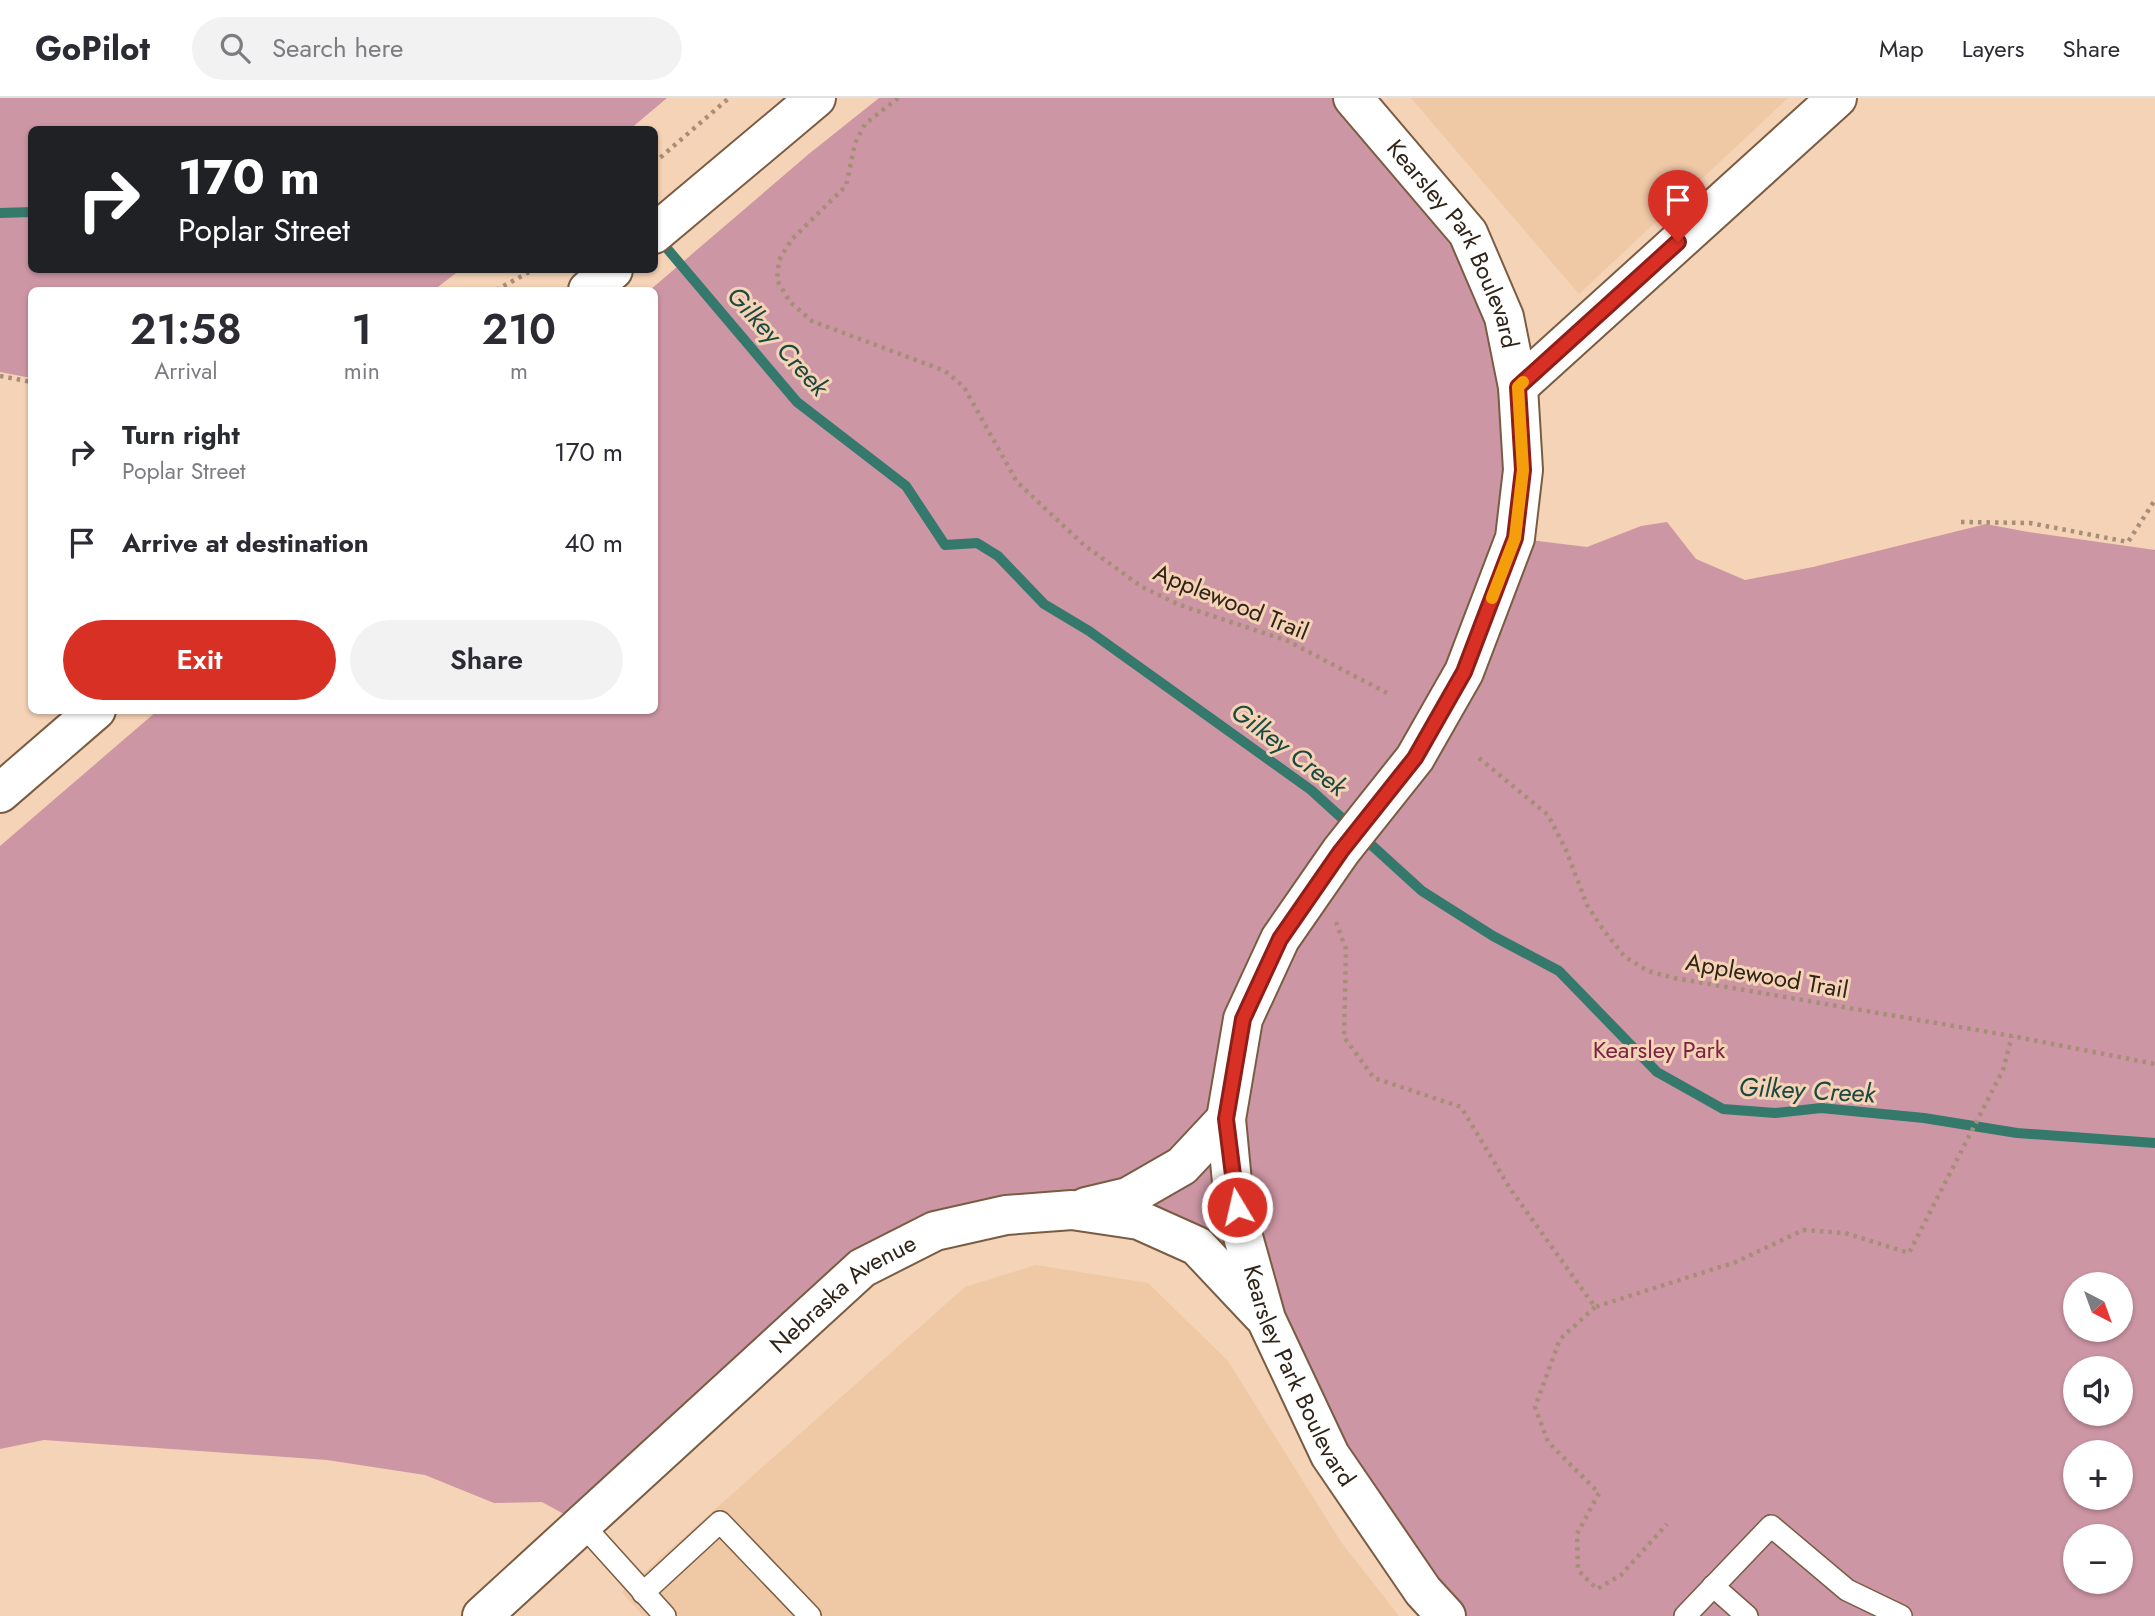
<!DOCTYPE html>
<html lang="en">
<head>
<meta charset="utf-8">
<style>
	:root { --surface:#fff; --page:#f2f2f3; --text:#2b2b33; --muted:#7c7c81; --line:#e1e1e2; --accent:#d93025 }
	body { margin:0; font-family:Jost,sans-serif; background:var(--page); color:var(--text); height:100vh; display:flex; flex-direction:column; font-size:26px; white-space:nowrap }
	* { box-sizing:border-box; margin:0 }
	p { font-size:23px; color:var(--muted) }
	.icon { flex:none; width:38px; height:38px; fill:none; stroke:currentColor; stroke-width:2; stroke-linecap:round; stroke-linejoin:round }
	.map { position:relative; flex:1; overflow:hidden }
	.side { position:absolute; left:28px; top:189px; width:630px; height:427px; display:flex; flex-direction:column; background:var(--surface); border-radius:10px; box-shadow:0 2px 5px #0004 }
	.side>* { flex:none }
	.top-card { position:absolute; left:28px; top:28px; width:630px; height:147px; border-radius:10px; box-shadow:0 2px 5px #0004; background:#202124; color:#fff; overflow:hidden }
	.needle { width:46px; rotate:139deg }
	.controls { position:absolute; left:2063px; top:1174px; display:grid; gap:14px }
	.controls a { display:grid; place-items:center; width:70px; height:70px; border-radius:50%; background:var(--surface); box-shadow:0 2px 5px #0004; font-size:35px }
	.pin { position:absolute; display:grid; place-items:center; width:60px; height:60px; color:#fff; margin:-72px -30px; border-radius:50% 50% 50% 0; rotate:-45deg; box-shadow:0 0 7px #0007 }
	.pin .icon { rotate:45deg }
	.me { position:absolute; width:77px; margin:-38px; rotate:351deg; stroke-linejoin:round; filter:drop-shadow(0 0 5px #0008) }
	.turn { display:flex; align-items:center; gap:24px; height:147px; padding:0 35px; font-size:32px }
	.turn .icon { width:91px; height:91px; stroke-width:2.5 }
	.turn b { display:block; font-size:49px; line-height:60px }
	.eta { display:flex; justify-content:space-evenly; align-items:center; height:119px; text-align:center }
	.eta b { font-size:42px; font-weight:600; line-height:49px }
	.primary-button { display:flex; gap:14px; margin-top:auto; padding:14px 35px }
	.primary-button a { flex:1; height:80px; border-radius:42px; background:var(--accent); color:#fff; font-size:28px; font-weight:600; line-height:80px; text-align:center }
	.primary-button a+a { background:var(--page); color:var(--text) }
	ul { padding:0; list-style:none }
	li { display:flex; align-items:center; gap:21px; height:91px; padding:0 35px }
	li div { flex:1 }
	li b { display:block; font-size:26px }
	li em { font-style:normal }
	header { display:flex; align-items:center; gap:42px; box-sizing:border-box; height:98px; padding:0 35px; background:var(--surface); border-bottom:2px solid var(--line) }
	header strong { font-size:33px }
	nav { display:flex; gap:38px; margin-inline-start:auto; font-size:24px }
	.search { width:490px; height:63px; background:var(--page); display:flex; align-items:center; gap:18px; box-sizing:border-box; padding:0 24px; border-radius:38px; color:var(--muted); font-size:26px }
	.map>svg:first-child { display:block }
</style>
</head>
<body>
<header>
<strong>GoPilot</strong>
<div class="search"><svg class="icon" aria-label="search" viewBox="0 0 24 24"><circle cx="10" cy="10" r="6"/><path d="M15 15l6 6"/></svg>Search here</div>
<nav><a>Map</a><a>Layers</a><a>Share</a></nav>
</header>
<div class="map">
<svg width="2155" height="1518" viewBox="0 0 2155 1518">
	<rect width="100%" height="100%" fill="#f5d3b6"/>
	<!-- built -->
	<g fill="#efc8a6">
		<path d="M1411 0H1788L1579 196Z"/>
		<path d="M1036 1167 1148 1185 1228 1263 1341 1444 1399 1518H643L622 1494 965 1189Z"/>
	</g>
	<!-- green -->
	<g fill="#cd96a4" fill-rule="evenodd">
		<path d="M0 0H667L629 32H32V172H460L434 192H32L31 280 0 274Z"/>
		<path d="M879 0H1354L1468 135 1518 289 1515 440 1587 449 1641 428 1667 424 1696 461 1745 482 1813 469 1986 426 2028 434 2155 452V1518H1446L1266 1221 1139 1122 935 1133 582 1426 542 1404 494 1405 425 1377 327 1362 44 1342 0 1351V748L157 613 654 612V192H650L810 55ZM2076 1186H2121V1232H2076ZM2076 1270H2121V1316H2076ZM2076 1354H2121V1400H2076ZM2076 1438H2121V1484H2076Z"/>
	</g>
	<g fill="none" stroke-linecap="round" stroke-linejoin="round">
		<!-- stream -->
		<g stroke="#34796c" stroke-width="10">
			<path d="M0 115 32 114"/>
			<path d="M659 141 797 304 906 388 945 447 977 445 998 458 1044 506 1089 533 1311 692 1422 793 1493 838 1559 873 1657 974 1723 1011 1775 1015 1821 1010 1924 1020 2017 1035 2155 1045"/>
		</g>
		<defs>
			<g id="service">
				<path d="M582 1426 665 1518"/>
				<path d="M1713 1488 1747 1518"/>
				<path d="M643 1495 720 1424 810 1518"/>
				<path d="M1685 1518 1771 1428 1847 1492 1901 1518"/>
			</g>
			<g id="minor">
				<path id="s1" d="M1353 0 1468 135 1504 219 1518 289 1523 372 1515 440 1464 574 1415 660 1341 753 1280 841 1243 921 1226 1021 1232 1084 1242 1135 1266 1221 1330 1357 1423 1493 1446 1518"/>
				<path d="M1518 289 1837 0"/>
				<path d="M1086 1109 1128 1099 1182 1068 1226 1021"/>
				<path id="s2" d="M482 1518 862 1170 935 1133 1006 1117 1072 1112 1139 1122 1197 1148 1262 1217"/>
			</g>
			<g id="tertiary">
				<path d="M654 136 816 0"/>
				<path d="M588 192 613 172"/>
				<path d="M0 695 96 612"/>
			</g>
		</defs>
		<!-- service casing -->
		<use href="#service" stroke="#795c42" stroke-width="24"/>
		<!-- minor casing -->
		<use href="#minor" stroke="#795c42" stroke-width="42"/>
		<!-- tertiary casing -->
		<use href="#tertiary" stroke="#795c42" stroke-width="42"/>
		<!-- path -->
		<g stroke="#a78e78" stroke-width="4.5" stroke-dasharray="3.5 5" stroke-linecap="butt">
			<path d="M898 0 865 26 855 45 846 88 792 141 779 162 777 182 790 204 812 223 945 273 964 289 1017 384 1084 447 1142 489 1180 507 1288 543 1387 595"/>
			<path d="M654 65 729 0"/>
			<path d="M496 192 533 172"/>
			<path d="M0 278 32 284"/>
			<path d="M1961 424 2030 425 2128 444 2155 402"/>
			<path d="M1479 660 1548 717 1566 752 1587 807 1602 830 1625 859 1648 873 1674 880 2012 938 2155 966"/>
			<path d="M1336 824 1346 851 1344 939 1374 980 1461 1009 1511 1092 1595 1209 1736 1164 1803 1132 1845 1135 1909 1155 2003 972 2012 938"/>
			<path d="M1595 1209 1560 1241 1535 1309 1548 1344 1599 1395 1577 1436 1578 1472 1597 1491 1621 1477 1667 1426"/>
		</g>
		<!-- service -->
		<use href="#service" stroke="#fff" stroke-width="21"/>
		<!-- minor -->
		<use href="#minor" stroke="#fff" stroke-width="38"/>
		<!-- tertiary -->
		<use href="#tertiary" stroke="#fff" stroke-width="38"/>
	</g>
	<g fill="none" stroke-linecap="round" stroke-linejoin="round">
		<defs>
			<path id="route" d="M1237 1109 1226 1021 1243 921 1280 841 1341 753 1415 660 1464 574 1515 440 1523 372 1518 289 1678 144"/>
		</defs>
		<!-- route casing -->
		<use href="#route" stroke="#8d1f18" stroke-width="18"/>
		<!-- route -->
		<use href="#route" stroke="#d93025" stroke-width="12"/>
		<!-- slow -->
		<path stroke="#f59e0b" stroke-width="12" d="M1492 500 1515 440 1523 372 1518 289 1523 284"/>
	</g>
	<g text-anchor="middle" stroke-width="6" stroke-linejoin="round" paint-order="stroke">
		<!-- street labels -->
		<g font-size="24" fill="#302419" stroke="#f5d3b6">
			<text dy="8" stroke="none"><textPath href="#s1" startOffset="180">Kearsley Park Boulevard</textPath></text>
			<text transform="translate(1231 504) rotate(22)" y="8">Applewood Trail</text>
			<text transform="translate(1767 878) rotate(10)" y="8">Applewood Trail</text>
			<text dy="8" stroke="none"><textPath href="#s2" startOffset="485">Nebraska Avenue</textPath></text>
			<text dy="8" stroke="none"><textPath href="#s1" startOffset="1419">Kearsley Park Boulevard</textPath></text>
		</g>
		<!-- park labels -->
		<g font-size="24" fill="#7c2243" stroke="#f5d3b6">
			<text x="1659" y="960">Kearsley Park</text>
		</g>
		<!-- water labels -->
		<g font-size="26" font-style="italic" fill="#1b4841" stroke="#f5d3b6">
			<text transform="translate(778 243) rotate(48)" y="9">Gilkey Creek</text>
			<text transform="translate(1289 651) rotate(37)" y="9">Gilkey Creek</text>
			<text transform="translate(1807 992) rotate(3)" y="9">Gilkey Creek</text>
		</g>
	</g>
</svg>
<div class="controls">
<a><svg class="needle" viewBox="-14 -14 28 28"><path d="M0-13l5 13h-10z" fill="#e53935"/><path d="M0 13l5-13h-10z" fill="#7c7c81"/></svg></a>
<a><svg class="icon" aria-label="sound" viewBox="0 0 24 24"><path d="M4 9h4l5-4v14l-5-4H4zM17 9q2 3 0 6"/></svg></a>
<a>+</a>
<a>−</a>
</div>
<div class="pin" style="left:1678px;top:144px;background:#d93025"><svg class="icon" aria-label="arrive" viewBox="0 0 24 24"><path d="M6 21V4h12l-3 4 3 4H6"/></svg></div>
<svg class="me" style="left:1237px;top:1109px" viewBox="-20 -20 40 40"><circle r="17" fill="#d93025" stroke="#fff" stroke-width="3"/><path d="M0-11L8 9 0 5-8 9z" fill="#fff"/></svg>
<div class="top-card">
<div class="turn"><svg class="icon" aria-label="right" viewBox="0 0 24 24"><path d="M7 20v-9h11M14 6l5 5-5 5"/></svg><div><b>170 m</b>Poplar Street</div></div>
</div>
<section class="side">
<div class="eta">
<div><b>21:58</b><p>Arrival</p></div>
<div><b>1</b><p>min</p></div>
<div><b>210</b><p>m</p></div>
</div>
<ul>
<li><svg class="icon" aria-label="right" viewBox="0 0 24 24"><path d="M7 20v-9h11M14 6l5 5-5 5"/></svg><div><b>Turn right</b><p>Poplar Street</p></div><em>170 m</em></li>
<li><svg class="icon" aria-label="arrive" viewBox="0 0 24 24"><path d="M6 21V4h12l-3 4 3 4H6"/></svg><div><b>Arrive at destination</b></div><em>40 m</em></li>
</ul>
<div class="primary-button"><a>Exit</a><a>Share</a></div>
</section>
</div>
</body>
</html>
